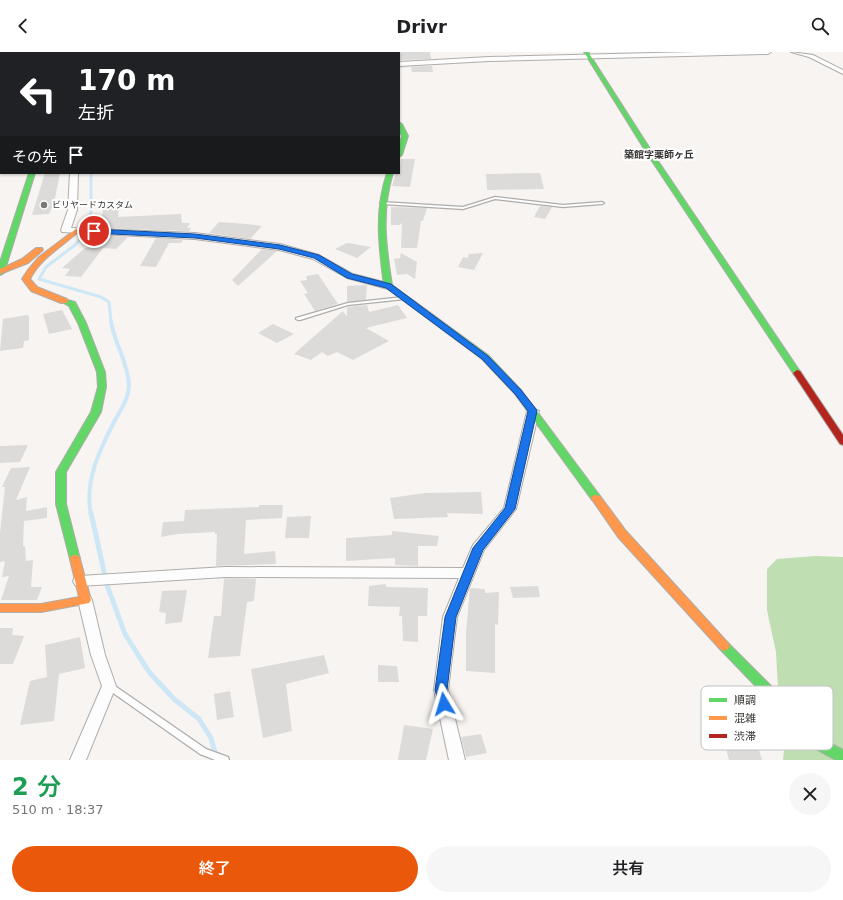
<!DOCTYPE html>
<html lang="ja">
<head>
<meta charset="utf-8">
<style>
	:root { --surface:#fff; --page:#f6f6f6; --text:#202124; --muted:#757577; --accent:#ea580c }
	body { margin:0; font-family:"DejaVu Sans","Noto Sans JP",sans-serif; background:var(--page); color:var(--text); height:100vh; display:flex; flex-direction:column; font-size:15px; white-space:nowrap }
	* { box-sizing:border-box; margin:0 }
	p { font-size:13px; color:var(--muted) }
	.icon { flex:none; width:22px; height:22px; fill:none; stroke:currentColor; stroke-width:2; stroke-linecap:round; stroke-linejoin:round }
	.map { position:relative; height:708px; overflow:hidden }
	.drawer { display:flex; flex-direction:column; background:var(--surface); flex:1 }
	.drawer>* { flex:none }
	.top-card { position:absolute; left:0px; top:0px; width:400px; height:122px; box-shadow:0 1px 3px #0004; background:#202124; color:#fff; overflow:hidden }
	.pin { position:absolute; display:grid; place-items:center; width:34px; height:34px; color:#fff; margin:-17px; border:2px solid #fff; border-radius:50%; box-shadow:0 1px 4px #0007 }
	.me { position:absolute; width:44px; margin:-22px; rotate:353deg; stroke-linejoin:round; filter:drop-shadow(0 0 3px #0008) }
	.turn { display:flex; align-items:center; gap:14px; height:84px; padding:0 12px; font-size:18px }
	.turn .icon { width:52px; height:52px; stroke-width:2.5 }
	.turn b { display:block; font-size:28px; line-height:34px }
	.then { display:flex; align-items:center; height:38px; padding:0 12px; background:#0003; gap:8px; font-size:15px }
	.round { display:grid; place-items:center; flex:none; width:42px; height:42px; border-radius:21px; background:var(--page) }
	.overview { display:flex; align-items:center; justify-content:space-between; height:68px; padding:0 12px }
	h1 { font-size:24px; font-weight:600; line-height:30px; color:#1e9e55 }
	.cta { display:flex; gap:8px; margin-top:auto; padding:8px 12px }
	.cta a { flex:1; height:46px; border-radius:24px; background:var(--accent); color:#fff; font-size:16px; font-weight:600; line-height:46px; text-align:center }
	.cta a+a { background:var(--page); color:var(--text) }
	header { display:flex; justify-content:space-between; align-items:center; height:52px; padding:0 12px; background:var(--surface); font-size:18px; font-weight:600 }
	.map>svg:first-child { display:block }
</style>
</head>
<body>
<header><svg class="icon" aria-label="back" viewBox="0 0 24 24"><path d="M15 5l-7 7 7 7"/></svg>Drivr<svg class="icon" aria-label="search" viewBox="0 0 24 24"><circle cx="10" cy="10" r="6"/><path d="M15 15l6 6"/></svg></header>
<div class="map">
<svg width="843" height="708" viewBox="0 0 843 708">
	<rect width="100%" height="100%" fill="#f7f4f1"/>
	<!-- forest -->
	<path fill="#bfdfb2" d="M816 504 843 505V708H783L786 680 778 636 776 600 767 558V517L777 507Z"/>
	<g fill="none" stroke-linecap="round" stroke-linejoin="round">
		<!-- stream-far3 -->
		<path stroke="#cee7f6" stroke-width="2.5" d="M159 1 161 0"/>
		<!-- stream-far2 -->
		<path stroke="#cee7f6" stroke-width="3" d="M91 121V159L87 180 75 193 46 215 39 227 101 245 109 250 111 270"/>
		<!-- stream-far1 -->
		<path stroke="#cee7f6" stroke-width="4" d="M91 462C84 430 100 397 114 370 120 359 129 346 129 333 128 310 114 291 111 269"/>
		<!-- stream -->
		<path stroke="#cee7f6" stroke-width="5" d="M91 461 107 533 125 582 149 620 174 647 199 667 211 686 217 708"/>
	</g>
	<!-- building -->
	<g fill="#dddbd9">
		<path d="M399 0H430L431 7 399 8Z"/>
		<path d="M432 14 433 20H412L411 15 399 16V15Z"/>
		<path d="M401 107H415L410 135 392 134 396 121H399Z"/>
		<path d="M45 121H60L54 151 49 162 32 163Z"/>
		<path d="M540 121 544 137 487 138 486 122Z"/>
		<path d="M119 154 118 165 181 162 182 171H190L187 176H191L189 179 97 176 99 167H102L103 156Z"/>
		<path d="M540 154 552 155 545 167 534 165Z"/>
		<path d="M391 155 427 156 423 169H421L417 196H401L402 171 399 173H391Z"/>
		<path d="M219 170 247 172 262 174 250 187 209 181Z"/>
		<path d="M96 183 128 185 116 197 103 196 81 225 65 224 70 217 62 216 85 196H87L95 187Z"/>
		<path d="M156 186 183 188 181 191H169L156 215 140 214Z"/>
		<path d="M347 191H348L371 195 357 206 335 197Z"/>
		<path d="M262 197 277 199 238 234 232 228Z"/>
		<path d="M401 201 417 210 415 227 407 222 397 223 394 207 400 206Z"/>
		<path d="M483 201 474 218 458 215 463 205 468 206 469 202Z"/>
		<path d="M318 222 338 252 315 259 304 242 308 241 300 229 307 228 306 224Z"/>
		<path d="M367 233 366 248 347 250V234Z"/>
		<path d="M367 253 369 260 398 253 407 266 366 276 389 289 353 308 337 300 328 304 322 300 311 308 294 302 343 259 347 265V255Z"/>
		<path d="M62 258 72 277 49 282 43 262Z"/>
		<path d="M27 263 29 264V288L24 289 23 296 0 299 3 267Z"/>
		<path d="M273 272 294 282 277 291 258 281Z"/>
		<path d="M28 393 20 410 0 411V394Z"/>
		<path d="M30 415 16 448 27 445 26 459 47 455V466L24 469 23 494H25L26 509 33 508 31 535H42L37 548H1L9 524 2 525 5 509 0 510V481L5 435H2L11 416Z"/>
		<path d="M481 440 483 462 447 461 448 465 394 467 390 446 425 441Z"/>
		<path d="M259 453H283L282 466 246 468 244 502 275 499 276 512 216 514 217 482H215V480L177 482 161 485 163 470 184 469 185 458 259 455Z"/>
		<path d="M311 464 309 486H285L287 465Z"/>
		<path d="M392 479 439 484 437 494H418V514L395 513V506L346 509V486L392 483Z"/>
		<path d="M224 527H256L254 549 247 550 240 604 208 606 214 564H221Z"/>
		<path d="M386 532V535L428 536 427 564H418V590L403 589 402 564H399L400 555 368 554 369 534Z"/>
		<path d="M538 534 540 545 513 546 510 535Z"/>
		<path d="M470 536 485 537V541L499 540 498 573 495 572V621L466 619V580Z"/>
		<path d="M187 538 182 570 165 572 166 561 159 560 162 539Z"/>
		<path d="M0 576H13L12 583 24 584 13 612H0Z"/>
		<path d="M80 585 85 616 59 622 54 669 20 673 30 629 47 625 45 593Z"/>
		<path d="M324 603 329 621 286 632 292 679 263 686 251 617Z"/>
		<path d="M378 613 397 614 399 630H378Z"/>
		<path d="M230 639 234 665 217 668 214 642Z"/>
		<path d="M404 673 433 677 426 708H398Z"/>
		<path d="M754 681 762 708H729L722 682Z"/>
		<path d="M481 682 487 701 466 705 461 685Z"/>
	</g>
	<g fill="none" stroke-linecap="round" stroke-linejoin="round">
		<defs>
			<g id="lane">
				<path d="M495 145 563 153 602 150 604 151 602 152 563 155 495 147 463 157 382 152 380 151 382 150 463 155Z"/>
				<path d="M403 245 405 246V247L348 253 300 268H298L296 267V266L348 251Z"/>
				<path d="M109 631 112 632 206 697 228 705 229 708H215L200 702 106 636 105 634 106 632Z"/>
			</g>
			<g id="street">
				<path d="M696 0H771L768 2 489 9 399 14V10L489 5Z"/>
				<path d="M791 0 813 3 843 18V22L809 5Z"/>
				<path d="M70 121H78L77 158 71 176 195 181 280 192 319 203 353 222 391 232 393 234 388 237 347 226 313 207 279 198 195 187 62 180 61 178 68 158Z"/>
				<path d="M533 356 539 359 516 457 484 498 457 565 448 638 465 708H449L434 638 443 565 459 526 225 525 80 534 75 533 73 529 75 525 80 524 225 515 463 516 473 493 504 456 527 359Z"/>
				<path d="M85 543 90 544 92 548 105 603 116 634 86 708H70L102 634 91 603 78 548 80 544Z"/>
			</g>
			<g id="fast">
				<rect x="286" y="0" width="6" height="1"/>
				<path d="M584 0H588L654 103 801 321 800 323H794L793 321 648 103Z"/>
				<path d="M399 70 402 72 408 84 402 103 399 105V93L402 84 399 78Z"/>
				<path d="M29 121H35L4 221 0 223V210Z"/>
				<path d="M387 121H393C381 159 386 195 392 233L488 303 521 338 600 444 601 446 600 448H592L515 342 482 307 384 234C379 195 374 159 387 121Z"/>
				<path d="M61 247H64L75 250 86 271 105 320 106 335 101 360 66 420V452L80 507 79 510 75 511 71 510 70 507 56 452V420L91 360 98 335 97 320 78 271 69 254 60 249Z"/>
				<path d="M724 589 728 591 826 689 843 698V708H836L816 697 720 597 718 594 720 591Z"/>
			</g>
			<g id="slow">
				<rect x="69" y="0" width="4" height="1"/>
				<path d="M76 177 79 179 78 180C61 195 41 206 30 227L37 235 67 247 68 249 67 251H61L31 239 22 227 28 218 39 205Z"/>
				<path d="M36 196H42L43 198 28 211 0 222V217L22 207Z"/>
				<path d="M596 443 600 444 626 479 728 591 730 594 728 597 724 599 720 597 618 485 591 446 592 444Z"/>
				<path d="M75 503 79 504 80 507 91 548 89 551 41 560H0V552H41L79 545 70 507 71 504Z"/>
			</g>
			<path id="jam" d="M797 318 800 319 843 383V393L840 392 793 321Z"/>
		</defs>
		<!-- lane casing -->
		<use href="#lane" stroke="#afadab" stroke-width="2.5"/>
		<!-- street casing -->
		<use href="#street" stroke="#afadab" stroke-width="2"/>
		<!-- fast casing -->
		<use href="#fast" stroke="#afadab" stroke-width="2"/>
		<!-- slow casing -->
		<use href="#slow" stroke="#afadab" stroke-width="2"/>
		<!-- jam casing -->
		<use href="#jam" stroke="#afadab" stroke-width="2"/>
		<!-- lane -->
		<use href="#lane" fill="#fefdfd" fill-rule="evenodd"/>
		<!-- street -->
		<use href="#street" fill="#fefdfd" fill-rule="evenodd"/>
		<!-- fast -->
		<use href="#fast" fill="#63d668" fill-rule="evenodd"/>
		<!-- slow -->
		<use href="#slow" fill="#ff974d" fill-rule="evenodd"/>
		<!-- jam -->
		<use href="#jam" fill="#b3261e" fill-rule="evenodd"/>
	</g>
	<!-- route -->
	<path fill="#1a73e8" stroke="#114b97" d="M94 177 195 182 280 193 319 203 352 222 391 232 488 304 521 338 536 357 537 359 515 457 483 498 456 565 447 638 450 652 448 655 444 657 440 655 435 638 445 565 473 496 505 456 528 359 515 342 482 307 386 236 347 226 314 206 279 197 195 186 92 181V178Z"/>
	<!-- markers -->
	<circle fill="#7a7775" stroke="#fff" stroke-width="1.5" cx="44" cy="153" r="4"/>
	<g text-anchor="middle" stroke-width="4" stroke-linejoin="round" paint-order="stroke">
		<!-- far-poi labels -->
		<g font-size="9" fill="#363432" stroke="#fff" text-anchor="start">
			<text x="52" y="156">ビリヤードカスタム</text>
		</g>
		<!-- far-quarter labels -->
		<g font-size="10" font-weight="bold" fill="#363432" stroke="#fff">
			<text x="659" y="106">築館字薬師ヶ丘</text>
		</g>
	</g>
	<!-- legend -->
	<rect x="701" y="634" width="132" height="64" rx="6" fill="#fff" stroke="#c3c2c2" stroke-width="1"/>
	<rect x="709" y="646" width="18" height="4" fill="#63d668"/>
	<rect x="709" y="664" width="18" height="4" fill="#ff974d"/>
	<rect x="709" y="682" width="18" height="4" fill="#b3261e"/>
	<g font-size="11" fill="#363432">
		<text x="734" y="652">順調</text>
		<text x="734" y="670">混雑</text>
		<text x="734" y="688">渋滞</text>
	</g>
</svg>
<div class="pin" style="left:94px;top:179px;background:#d93025"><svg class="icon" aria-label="arrive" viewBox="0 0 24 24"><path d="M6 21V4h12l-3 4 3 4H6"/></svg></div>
<svg class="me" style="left:444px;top:652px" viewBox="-20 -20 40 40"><path d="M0-17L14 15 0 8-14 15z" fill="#1a73e8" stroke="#fff" stroke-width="4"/></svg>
<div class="top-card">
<div class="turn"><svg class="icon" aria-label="left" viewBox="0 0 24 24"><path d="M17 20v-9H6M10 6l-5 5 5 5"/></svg><div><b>170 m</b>左折</div></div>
<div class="then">その先<svg class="icon" aria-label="arrive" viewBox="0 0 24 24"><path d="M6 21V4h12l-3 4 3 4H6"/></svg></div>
</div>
</div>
<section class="drawer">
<div class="overview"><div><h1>2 分</h1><p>510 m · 18:37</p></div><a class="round"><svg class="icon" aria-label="close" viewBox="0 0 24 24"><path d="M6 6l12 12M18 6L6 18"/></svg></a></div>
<div class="cta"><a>終了</a><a>共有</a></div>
</section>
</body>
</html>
